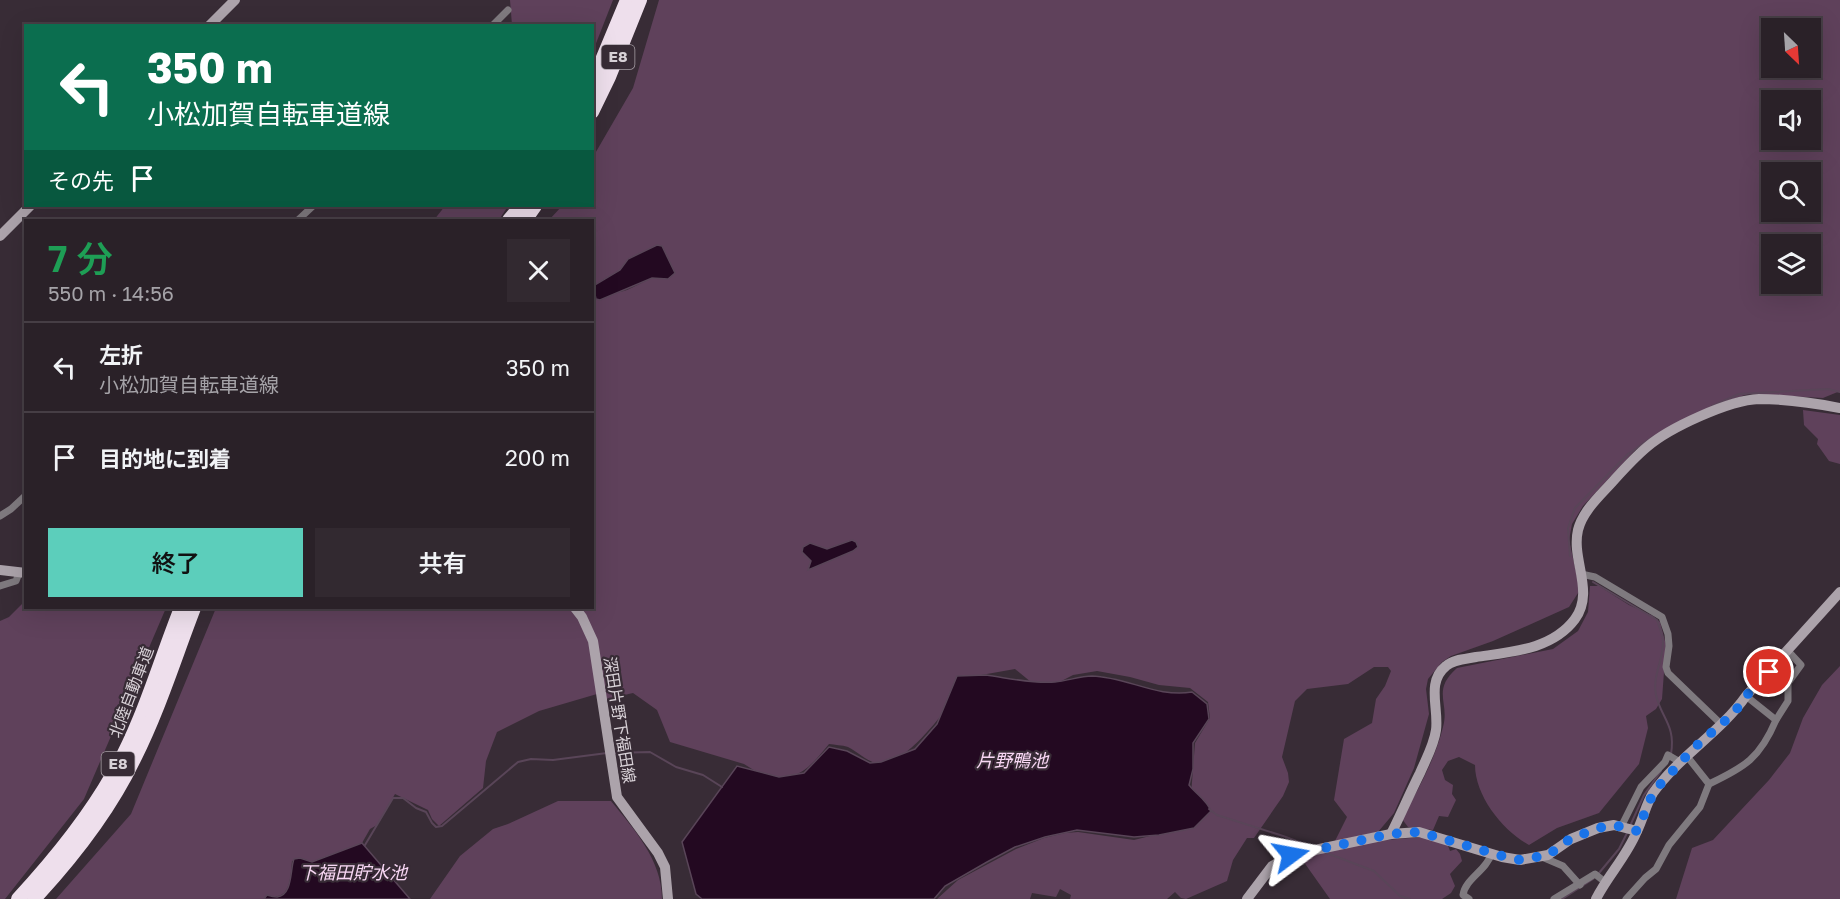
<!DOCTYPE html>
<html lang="ja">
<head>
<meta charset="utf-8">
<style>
	:root { --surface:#2a2128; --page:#322930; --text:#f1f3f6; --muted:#a5a3a8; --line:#463e45; --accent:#5ccebb }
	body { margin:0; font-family:"Golos Text","Noto Sans JP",sans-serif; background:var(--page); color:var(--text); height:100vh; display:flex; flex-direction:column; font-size:22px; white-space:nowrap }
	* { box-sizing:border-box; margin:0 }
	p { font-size:20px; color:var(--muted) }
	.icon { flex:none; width:33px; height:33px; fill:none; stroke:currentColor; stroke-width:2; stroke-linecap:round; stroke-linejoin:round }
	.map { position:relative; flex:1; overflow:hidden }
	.panel { position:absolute; left:24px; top:219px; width:570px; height:390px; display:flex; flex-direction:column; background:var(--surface); border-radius:0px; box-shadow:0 6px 24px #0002,0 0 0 2px var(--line) }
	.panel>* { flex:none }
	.top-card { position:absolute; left:24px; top:24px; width:570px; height:183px; border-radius:0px; box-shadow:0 6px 24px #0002,0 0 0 2px var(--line); background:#0b6e4f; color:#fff; overflow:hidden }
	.needle { width:39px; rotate:155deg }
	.buttons { position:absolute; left:1761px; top:18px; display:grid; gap:12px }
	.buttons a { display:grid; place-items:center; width:60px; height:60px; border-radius:0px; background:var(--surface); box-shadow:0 6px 24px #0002,0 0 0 2px var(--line); font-size:30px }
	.pin { position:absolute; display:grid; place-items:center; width:51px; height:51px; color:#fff; margin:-26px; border:3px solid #fff; border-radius:50%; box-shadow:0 2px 6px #0007 }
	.me { position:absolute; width:66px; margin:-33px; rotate:77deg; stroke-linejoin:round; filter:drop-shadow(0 0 4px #0008) }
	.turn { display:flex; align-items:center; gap:21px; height:126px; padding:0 24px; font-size:27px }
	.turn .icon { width:78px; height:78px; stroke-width:2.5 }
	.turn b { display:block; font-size:42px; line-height:51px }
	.then { display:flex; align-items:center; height:57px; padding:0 24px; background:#0003; gap:12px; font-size:22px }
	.round { display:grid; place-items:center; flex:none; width:63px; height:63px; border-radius:0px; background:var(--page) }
	.overview { display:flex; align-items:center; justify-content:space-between; height:102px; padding:0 24px }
	h1 { font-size:36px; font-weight:600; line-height:45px; color:#1e9e55 }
	.action { display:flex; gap:12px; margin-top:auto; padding:12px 24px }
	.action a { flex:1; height:69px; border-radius:0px; background:var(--accent); color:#111; font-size:24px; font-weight:600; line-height:69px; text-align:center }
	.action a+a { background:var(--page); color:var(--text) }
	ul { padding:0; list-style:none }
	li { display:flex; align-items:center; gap:18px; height:90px; padding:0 24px; border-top:2px solid var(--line) }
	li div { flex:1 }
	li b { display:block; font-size:22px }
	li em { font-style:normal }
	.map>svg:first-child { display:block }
</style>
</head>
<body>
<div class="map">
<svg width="1840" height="899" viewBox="0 0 1840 899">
	<rect width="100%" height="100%" fill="#382c36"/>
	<!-- green -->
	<g fill="#5f415b" fill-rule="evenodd">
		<path d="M510 0H613L593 51 592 26 512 25Z"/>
		<path d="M659 0H1840V391L1823 398 1748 394 1720 403 1668 429 1639 446 1583 506 1572 524 1569 540 1580 590 1569 607 1493 641 1451 656 1442 662 1428 679 1426 689 1429 714 1414 768 1394 813 1378 832 1335 841 1347 817 1334 800 1344 739 1372 723 1376 699 1385 686 1391 671 1388 667H1374L1348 684 1307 689 1295 701 1282 757 1288 773 1289 782 1283 796 1254 838H1247L1233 860 1227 881 1186 899 1181 898 1175 892 1167 899H1070L1071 895 1060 889 1056 897 1032 893 1030 899H937L958 880 1016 849 1044 838 1065 833 1078 832 1134 840 1178 829 1191 795 1195 743 1210 718 1208 702 1190 688 1159 685 1130 677 1097 671 1073 675 1050 687H1037L1015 669 970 677C954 698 906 771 876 763 865 760 858 752 848 747 842 745 835 745 829 744 810 767 804 775 773 782L744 764 670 742 657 710 633 693 607 699 597 694 539 711 497 732 486 761 483 788 439 826 432 819 428 810 395 794 377 825 370 829 362 843 312 862 304 859 292 861C291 871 291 894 278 896 272 897 270 895 264 899H56L131 814 216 608H592L593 287 596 299 627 290 652 278 668 279 675 273 662 246 628 259 620 270 593 286 592 220H549L562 206H592L593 157 633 88ZM1772 28H1810V68H1772ZM1772 100H1810V140H1772ZM1772 172H1810V212H1772ZM1772 244H1810V284H1772ZM852 540 809 569 811 561 827 549Z"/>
		<path d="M445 206H508L499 220H434Z"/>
		<path d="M1803 410 1840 415V464L1829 461 1817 444 1818 439 1804 425Z"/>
		<path d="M1590 586H1599L1629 605 1653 616 1660 622 1666 645 1662 699 1656 709 1646 716 1648 728 1639 764 1599 813 1557 828 1529 845C1503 831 1475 796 1475 765L1459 757 1448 761 1442 770 1445 780 1453 785 1452 794 1456 800 1448 817 1439 816 1433 830 1408 827 1402 819C1418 789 1435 760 1443 727 1450 702 1431 691 1457 668L1553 649 1578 631 1588 612Z"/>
		<path d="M25 601 26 608H166L84 799 5 899H0V621L9 617Z"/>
		<path d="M1840 666V899H1676L1692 848 1713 840 1769 780 1790 753 1803 718 1822 685Z"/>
		<path d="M558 801H611C634 829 662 860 662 899H430L460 856 493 829 508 824Z"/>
		<path d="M1430 837 1447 843 1450 851 1456 849 1460 854 1462 861 1450 874 1455 886 1451 893 1442 899H1330L1301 858C1343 845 1386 838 1430 837Z"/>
	</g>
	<!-- water -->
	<g fill="#230921" stroke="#594558" stroke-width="1.5">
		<path d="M657 245 662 246 675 273 668 279 652 278 600 300 596 299 593 286 620 270 628 259Z"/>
		<path d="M852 540 856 542 858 547 853 551 808 570 811 561 802 552 803 547 810 543 827 549Z"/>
		<path d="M986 675C1008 678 1033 684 1055 682 1067 681 1080 676 1092 676 1127 677 1157 698 1192 692L1207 704 1209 719 1193 743V769L1189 785C1197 795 1206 799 1211 811L1194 828 1159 835 1134 837 1077 830 1045 837 1015 847 987 862 945 886 934 899H702L696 894 682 842 737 766 779 777 804 773 829 747 847 751 870 763 881 762 915 749 937 724 957 676Z"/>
		<path d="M362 843 410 899H264L267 895C270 896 273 897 277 897 293 895 290 869 294 859L300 858 312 862Z"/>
	</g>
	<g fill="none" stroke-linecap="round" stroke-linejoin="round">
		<!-- stream -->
		<g stroke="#594558" stroke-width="2">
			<path d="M1712 406 1739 394 1828 389 1840 392"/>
			<path d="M1570 556 1568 528 1575 508 1628 454 1654 436"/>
			<path d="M1593 582 1657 620C1660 628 1663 635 1663 643 1663 661 1652 677 1656 695 1661 718 1676 725 1671 754"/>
			<path d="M613 753 650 752 676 767 703 775 722 787"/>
			<path d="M1209 809 1217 815 1283 836 1310 846"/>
			<path d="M1630 826 1644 795 1661 771"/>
			<path d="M365 845 393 798H403L416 808 426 812 432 823 436 827 442 826 518 762 531 759 553 760 607 753"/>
			<path d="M1324 852 1374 871 1400 896 1410 899"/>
			<path d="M1599 873 1619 849 1628 831"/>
			<path d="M1562 899 1593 879"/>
		</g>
		<!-- street -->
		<g stroke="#7f7a7f" stroke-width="7">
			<path d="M492 26 508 10"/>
			<path d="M298 220 313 206"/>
			<path d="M0 516 11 509 26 495"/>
			<path d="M1581 574 1595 577 1662 617 1668 634 1669 646 1666 667 1668 673 1721 724"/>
			<path d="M0 586 16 581 19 573"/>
			<path d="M1776 720 1788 701V683L1801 665 1788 651"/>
			<path d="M1686 755 1709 784"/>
			<path d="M1621 827 1641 787 1665 762 1668 755 1680 762"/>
			<path d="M1542 857 1563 866 1580 885"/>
			<path d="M1469 899 1463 895C1465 879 1486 871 1492 853"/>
			<path d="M1554 899 1595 874 1605 882"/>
			<path d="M1626 899 1645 878 1656 869 1669 845 1700 807 1709 784C1745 767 1760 758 1776 720L1746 696"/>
		</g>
		<!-- secondary -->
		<g stroke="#aca3ab" stroke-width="10">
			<path d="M209 26 235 0"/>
			<path d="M0 236 30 206"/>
			<path d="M0 570 26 573"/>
			<path d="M575 608 582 617 593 641 617 797 658 853 665 867 668 899"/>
			<path d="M1637 831C1643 819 1646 804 1653 793 1679 756 1720 733 1746 696L1840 592"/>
			<path d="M1391 834C1401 814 1410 793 1420 773 1426 759 1434 745 1436 730 1439 708 1426 682 1446 666 1454 659 1466 659 1476 657 1510 652 1552 650 1575 619 1595 591 1571 560 1578 530 1583 510 1601 495 1615 479 1625 468 1635 457 1647 447 1669 428 1729 400 1759 399 1785 399 1814 403 1840 408"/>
			<path d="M1247 899 1272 866 1291 855 1391 834 1419 832 1502 857 1520 860 1548 855 1571 839 1598 828 1614 825 1637 831C1627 856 1608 875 1596 899"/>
		</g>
		<!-- highway -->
		<g stroke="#eedfec" stroke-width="14">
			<path d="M592 84 627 0"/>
			<path d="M592 112 609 77 640 0"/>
			<path d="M509 220 521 206"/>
			<path d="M525 220 535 206"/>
			<path d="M18 899C54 860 87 820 113 774 143 722 159 663 181 608"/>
			<path d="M34 899C74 856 110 810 135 757 159 709 175 657 194 608"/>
		</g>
	</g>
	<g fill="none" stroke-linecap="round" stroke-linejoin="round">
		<!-- route -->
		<path stroke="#1a73e8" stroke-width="10" stroke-dasharray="0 18" d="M1291 855 1391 834 1419 832 1502 856 1520 860 1548 855 1570 839 1598 828 1614 825 1637 831 1654 791 1695 747 1734 713 1746 696 1769 672"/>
	</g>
	<g text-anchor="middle" stroke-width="4.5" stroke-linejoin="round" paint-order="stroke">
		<!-- shield labels -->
		<g fill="#382c36" stroke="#a8a0a7" stroke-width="1.5">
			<rect x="601.5" y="45" width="33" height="24" rx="4.5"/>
			<rect x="101.5" y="752" width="33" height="24" rx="4.5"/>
		</g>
		<g font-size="15" font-weight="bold" fill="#d8d1d7">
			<text x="618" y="62">E8</text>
			<text x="118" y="769">E8</text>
		</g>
		<!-- street labels -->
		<g font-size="16" fill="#d8d1d7" stroke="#382c36">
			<text transform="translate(131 692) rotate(-69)" y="6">北陸自動車道</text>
			<text transform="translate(620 720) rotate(81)" y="6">深田片野下福田線</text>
		</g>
		<!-- water labels -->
		<g font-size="18" font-style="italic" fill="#f8d7f4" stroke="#382c36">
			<text x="1012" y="767">片野鴨池</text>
			<text x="353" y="879">下福田貯水池</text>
		</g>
	</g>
</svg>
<div class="buttons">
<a><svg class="needle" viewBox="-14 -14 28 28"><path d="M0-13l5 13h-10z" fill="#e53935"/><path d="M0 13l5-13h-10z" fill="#a5a3a8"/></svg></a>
<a><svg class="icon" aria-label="sound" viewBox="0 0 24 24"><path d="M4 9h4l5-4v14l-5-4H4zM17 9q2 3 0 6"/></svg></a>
<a><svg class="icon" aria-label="search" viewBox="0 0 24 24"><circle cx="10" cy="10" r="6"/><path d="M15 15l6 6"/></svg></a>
<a><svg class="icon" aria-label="layers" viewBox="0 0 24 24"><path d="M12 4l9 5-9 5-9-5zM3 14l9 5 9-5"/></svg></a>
</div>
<div class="pin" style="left:1769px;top:672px;background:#d93025"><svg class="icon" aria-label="arrive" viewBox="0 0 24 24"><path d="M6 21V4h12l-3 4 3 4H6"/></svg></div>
<svg class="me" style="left:1291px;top:855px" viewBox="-20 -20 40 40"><path d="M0-17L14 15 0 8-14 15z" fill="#1a73e8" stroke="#fff" stroke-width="4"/></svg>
<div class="top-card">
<div class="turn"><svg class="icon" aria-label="left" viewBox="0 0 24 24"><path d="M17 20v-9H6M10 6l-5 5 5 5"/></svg><div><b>350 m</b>小松加賀自転車道線</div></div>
<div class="then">その先<svg class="icon" aria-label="arrive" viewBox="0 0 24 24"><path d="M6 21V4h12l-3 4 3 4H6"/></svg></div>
</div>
<section class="panel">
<div class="overview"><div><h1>7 分</h1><p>550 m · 14:56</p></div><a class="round"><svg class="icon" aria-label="close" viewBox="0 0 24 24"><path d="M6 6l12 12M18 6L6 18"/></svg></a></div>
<ul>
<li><svg class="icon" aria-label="left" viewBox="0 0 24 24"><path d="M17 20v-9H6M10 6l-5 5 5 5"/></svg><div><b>左折</b><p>小松加賀自転車道線</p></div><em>350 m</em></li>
<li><svg class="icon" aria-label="arrive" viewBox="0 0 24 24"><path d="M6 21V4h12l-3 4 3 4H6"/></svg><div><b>目的地に到着</b></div><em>200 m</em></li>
</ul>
<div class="action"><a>終了</a><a>共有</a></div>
</section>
</div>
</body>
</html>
